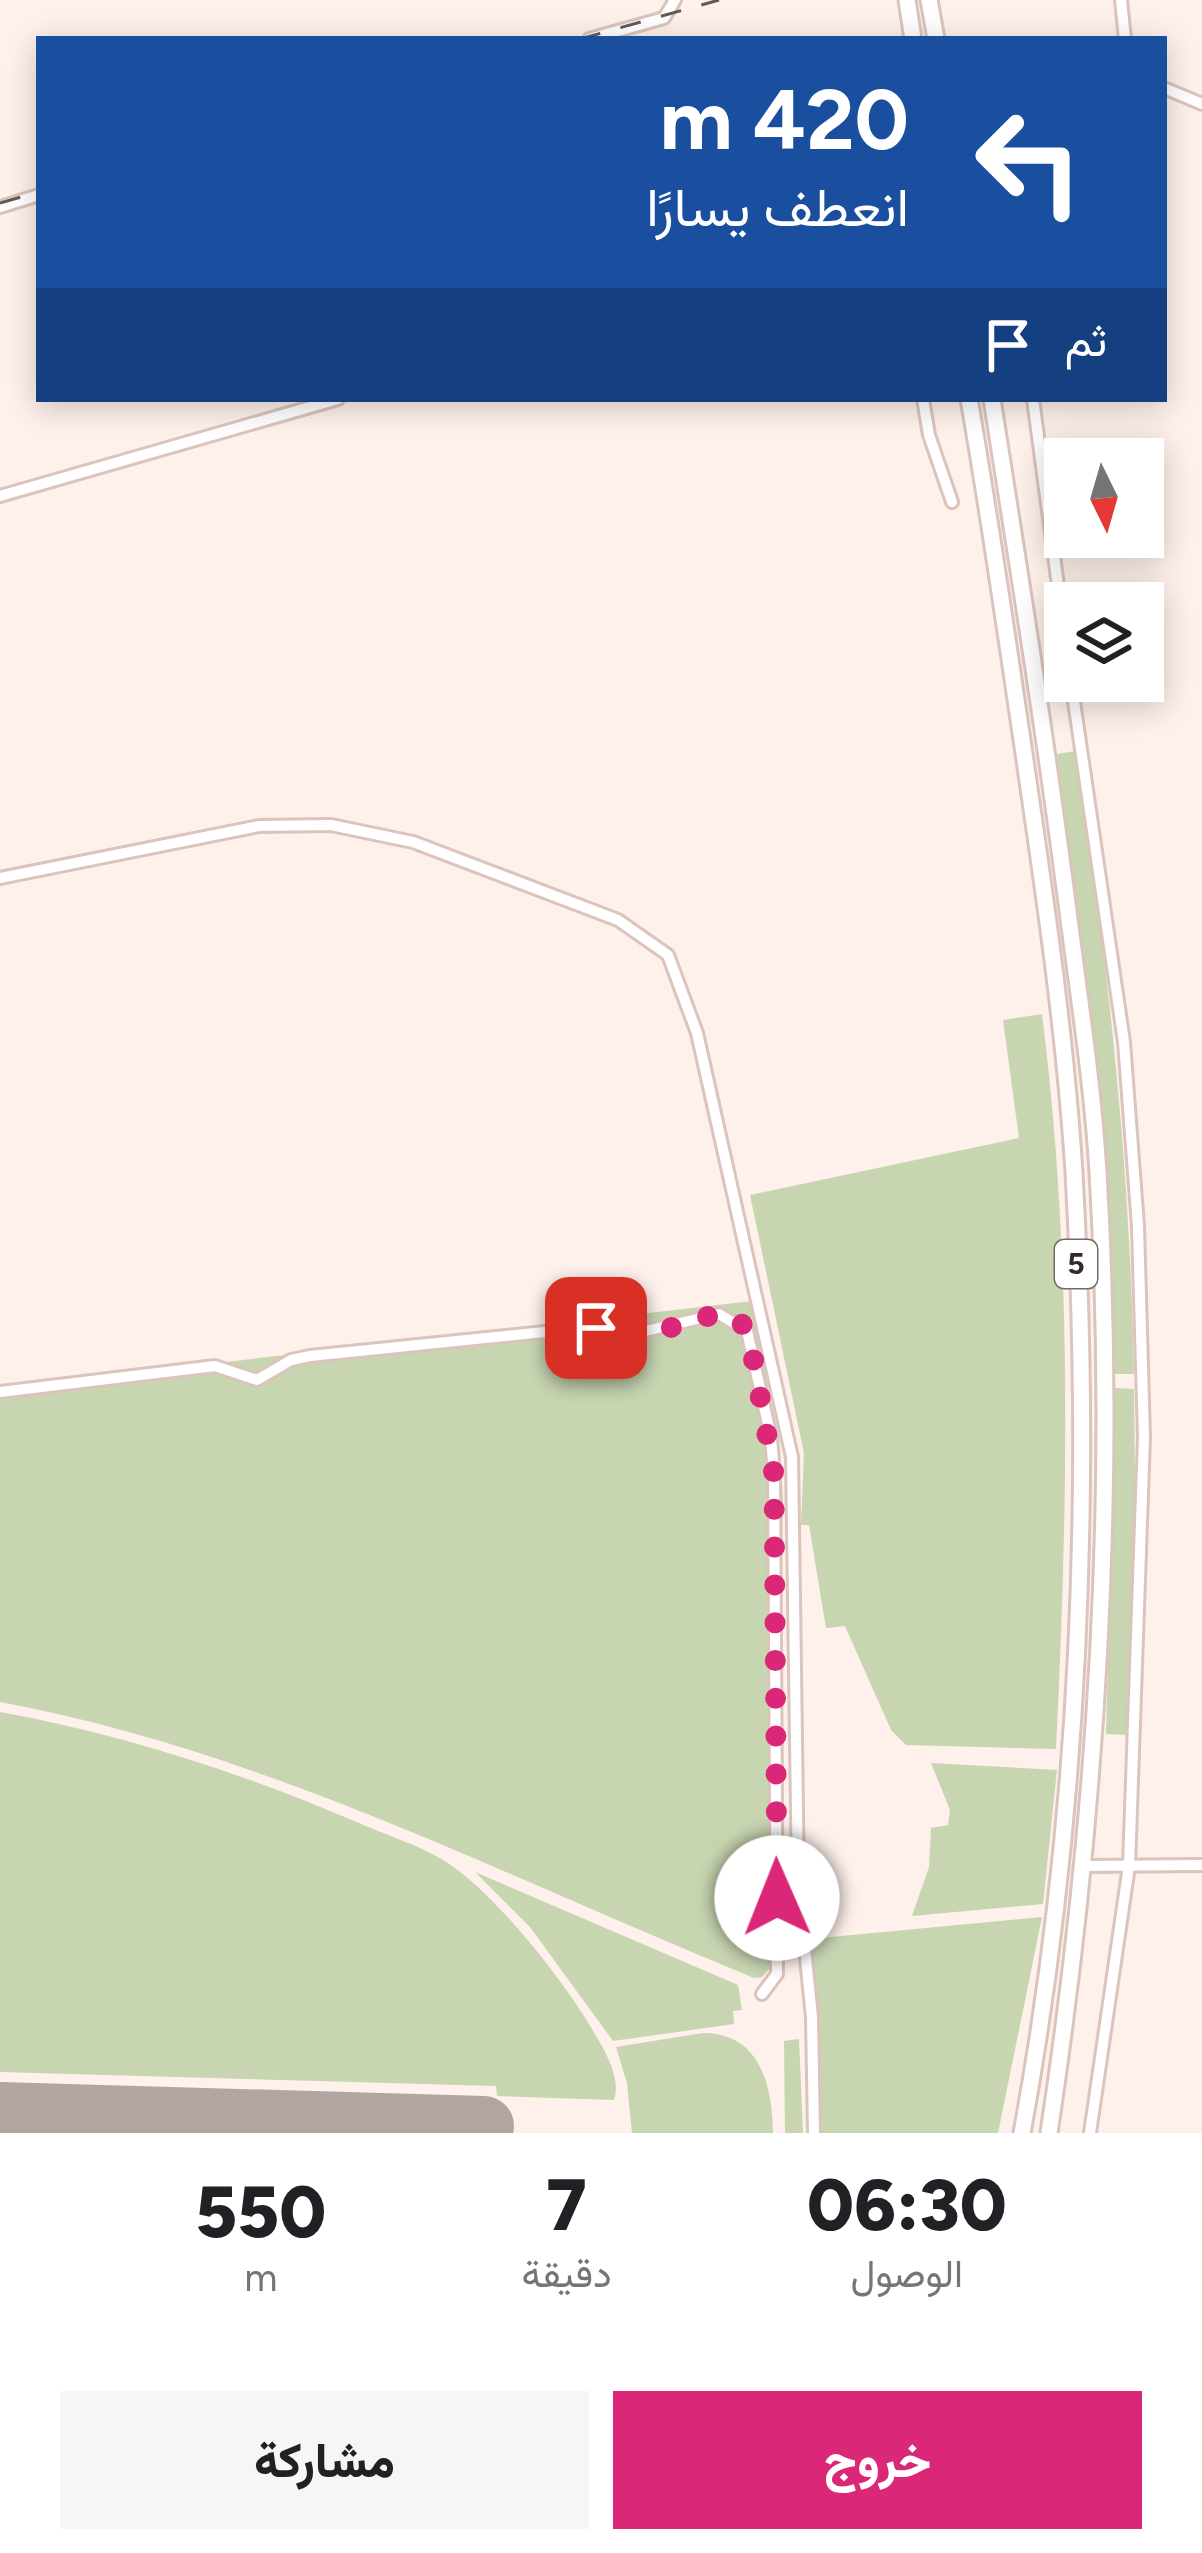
<!DOCTYPE html>
<html lang="ar">
<head>
<meta charset="utf-8">
<style>
	:root { --surface:#fff; --page:#f6f6f6; --text:#202124; --muted:#757577; --accent:#db2777 }
	body { margin:0; font-family:Figtree,Vazirmatn,sans-serif; background:var(--page); color:var(--text); direction:rtl; height:100vh; display:flex; flex-direction:column; font-size:45px; white-space:nowrap }
	* { box-sizing:border-box; margin:0 }
	p { font-size:39px; color:var(--muted) }
	.icon { flex:none; width:66px; height:66px; fill:none; stroke:currentColor; stroke-width:2; stroke-linecap:round; stroke-linejoin:round }
	.map { position:relative; height:2133px; overflow:hidden; direction:ltr }
	.drawer { display:flex; flex-direction:column; background:var(--surface); flex:1 }
	.drawer>* { flex:none }
	.top-card { position:absolute; left:36px; top:36px; width:1131px; height:366px; border-radius:0px; box-shadow:0 6px 30px #0003; direction:rtl; background:#1a4fa0; color:#fff; overflow:hidden }
	.needle { width:78px; rotate:175deg }
	.fabs { position:absolute; left:1044px; top:438px; display:grid; gap:24px }
	.fabs a { display:grid; place-items:center; width:120px; height:120px; border-radius:0px; background:var(--surface); box-shadow:0 6px 30px #0003; font-size:60px }
	.pin { position:absolute; display:grid; place-items:center; width:102px; height:102px; color:#fff; margin:-51px; border-radius:24px; box-shadow:0 6px 18px #0006 }
	.me { position:absolute; width:132px; margin:-66px; rotate:359deg; stroke-linejoin:round; filter:drop-shadow(0 0 9px #0008) }
	.turn { display:flex; align-items:center; gap:42px; height:252px; padding:0 60px; font-size:54px }
	.turn .icon { width:156px; height:156px; stroke-width:2.5 }
	.turn b { display:block; font-size:84px; line-height:102px }
	.then { display:flex; align-items:center; height:114px; padding:0 60px; background:#0003; gap:24px; font-size:45px }
	.eta { display:flex; justify-content:space-evenly; align-items:center; height:204px; text-align:center }
	.eta b { font-size:72px; font-weight:800; line-height:84px }
	.action { display:flex; gap:24px; margin-top:auto; padding:24px 60px }
	.action a { flex:1; height:138px; border-radius:0px; background:var(--accent); color:#fff; font-size:48px; font-weight:800; line-height:138px; text-align:center }
	.action a+a { background:var(--page); color:var(--text) }
	.map>svg:first-child { display:block }
</style>
</head>
<body>
<div class="map">
<svg width="1202" height="2133" viewBox="0 0 1202 2133">
	<rect width="100%" height="100%" fill="#fef0ea"/>
	<!-- green -->
	<g fill="#c7d5b1">
		<path d="M1075 751C1108 958 1130 1165 1134 1374H1115L1097 1068 1057 754Z"/>
		<path d="M1042 1014C1073 1259 1068 1503 1056 1749L906 1745 891 1730 845 1626 826 1628 809 1525H801L804 1453 750 1195 1019 1138 1003 1020Z"/>
		<path d="M752 1301 778 1440 783 1497 779 1799 771 1967 762 1977 754 1978C506 1877 265 1751 0 1702V1388Z"/>
		<path d="M1115 1388 1134 1389 1136 1578 1128 1735 1106 1734Z"/>
		<path d="M0 1712C123 1734 245 1774 359 1823 386 1835 418 1845 443 1860 490 1888 555 1970 584 2016 597 2038 623 2074 614 2100L497 2096 496 2086 0 2072Z"/>
		<path d="M931 1763 1057 1770 1043 1904 912 1916 929 1867 931 1828 948 1825 950 1810Z"/>
		<path d="M475 1872 738 1985 742 2010 733 2011 734 2024 613 2041 530 1927Z"/>
		<path d="M1042 1917 998 2133H822L810 1939Z"/>
		<path d="M703 2033C759 2033 772 2083 773 2133H632L627 2083 616 2047Z"/>
		<path d="M799 2039 803 2133H785L784 2041Z"/>
	</g>
	<g fill="none" stroke-linecap="round" stroke-linejoin="round">
		<!-- taxiway -->
		<path stroke="#b1a5a0" stroke-width="24" d="M435 2125 441 2133"/>
		<!-- runway -->
		<path stroke="#b1a5a0" stroke-width="60" d="M0 2112 484 2126"/>
		<defs>
			<g id="minor">
				<path d="M1121 0 1125 39"/>
				<path d="M589 39 664 18 675 0"/>
				<path d="M1164 88 1202 104"/>
				<path d="M0 207 39 195"/>
				<path d="M923 399 929 435 952 502"/>
				<path d="M1033 399 1065 638"/>
				<path d="M0 496 338 399"/>
				<path d="M1071 681 1124 1042 1138 1226 1144 1437 1129 1866 1090 2133"/>
				<path d="M0 878 259 826 331 825 413 842 618 920 668 955 697 1033 792 1457 798 1881 812 2017 814 2133"/>
				<path d="M0 1392 215 1366 257 1380 291 1360 310 1356 583 1328 641 1332 719 1314 747 1331 771 1437 774 1474 777 1974 762 1994"/>
				<path d="M1085 1866 1202 1865"/>
			</g>
			<g id="highway">
				<path d="M907 0 913 39"/>
				<path d="M929 0 936 39"/>
				<path d="M969 399C989 512 1005 626 1022 740 1043 884 1065 1029 1074 1173 1092 1494 1080 1817 1022 2133"/>
				<path d="M992 399C1019 570 1046 740 1068 911 1079 998 1093 1086 1098 1173 1117 1495 1097 1814 1049 2133"/>
			</g>
		</defs>
		<!-- minor casing -->
		<use href="#minor" stroke="#dbc4bb" stroke-width="16"/>
		<!-- highway casing -->
		<use href="#highway" stroke="#dbc4bb" stroke-width="21"/>
		<!-- minor -->
		<use href="#minor" stroke="#fff" stroke-width="10"/>
		<!-- highway -->
		<use href="#highway" stroke="#fff" stroke-width="15"/>
		<!-- rail -->
		<g stroke="#645a55" stroke-width="3" stroke-dasharray="21 21" stroke-linecap="butt">
			<path d="M580 39 719 0"/>
			<path d="M0 203 39 192"/>
		</g>
	</g>
	<g fill="none" stroke-linecap="round" stroke-linejoin="round">
		<!-- route -->
		<path stroke="#db2777" stroke-width="21" stroke-dasharray="0 37.8" d="M596 1328 666 1329 719 1313 742 1324 750 1340 774 1474 777 1898"/>
	</g>
	<g text-anchor="middle" stroke-width="9" stroke-linejoin="round" paint-order="stroke">
		<!-- shield labels -->
		<rect fill="#fff" stroke="#716b68" stroke-width="3" x="1055" y="1240" width="42" height="48" rx="9"/>
		<g font-size="30" font-weight="bold" fill="#342b27">
			<text x="1076" y="1274">5</text>
		</g>
	</g>
</svg>
<div class="fabs">
<a><svg class="needle" viewBox="-14 -14 28 28"><path d="M0-13l5 13h-10z" fill="#e53935"/><path d="M0 13l5-13h-10z" fill="#757577"/></svg></a>
<a><svg class="icon" aria-label="layers" viewBox="0 0 24 24"><path d="M12 4l9 5-9 5-9-5zM3 14l9 5 9-5"/></svg></a>
</div>
<div class="pin" style="left:596px;top:1328px;background:#d93025"><svg class="icon" aria-label="arrive" viewBox="0 0 24 24"><path d="M6 21V4h12l-3 4 3 4H6"/></svg></div>
<svg class="me" style="left:777px;top:1898px" viewBox="-20 -20 40 40"><circle r="19" fill="#fff"/><path d="M0-13L10 11 0 6-10 11z" fill="#db2777"/></svg>
<div class="top-card">
<div class="turn"><svg class="icon" aria-label="left" viewBox="0 0 24 24"><path d="M17 20v-9H6M10 6l-5 5 5 5"/></svg><div><b>420 m</b>انعطف يسارًا</div></div>
<div class="then">ثم<svg class="icon" aria-label="arrive" viewBox="0 0 24 24"><path d="M6 21V4h12l-3 4 3 4H6"/></svg></div>
</div>
</div>
<section class="drawer">
<div class="eta">
<div><b>06:30</b><p>الوصول</p></div>
<div><b>7</b><p>دقيقة</p></div>
<div><b>550</b><p>m</p></div>
</div>
<div class="action"><a>خروج</a><a>مشاركة</a></div>
</section>
</body>
</html>
